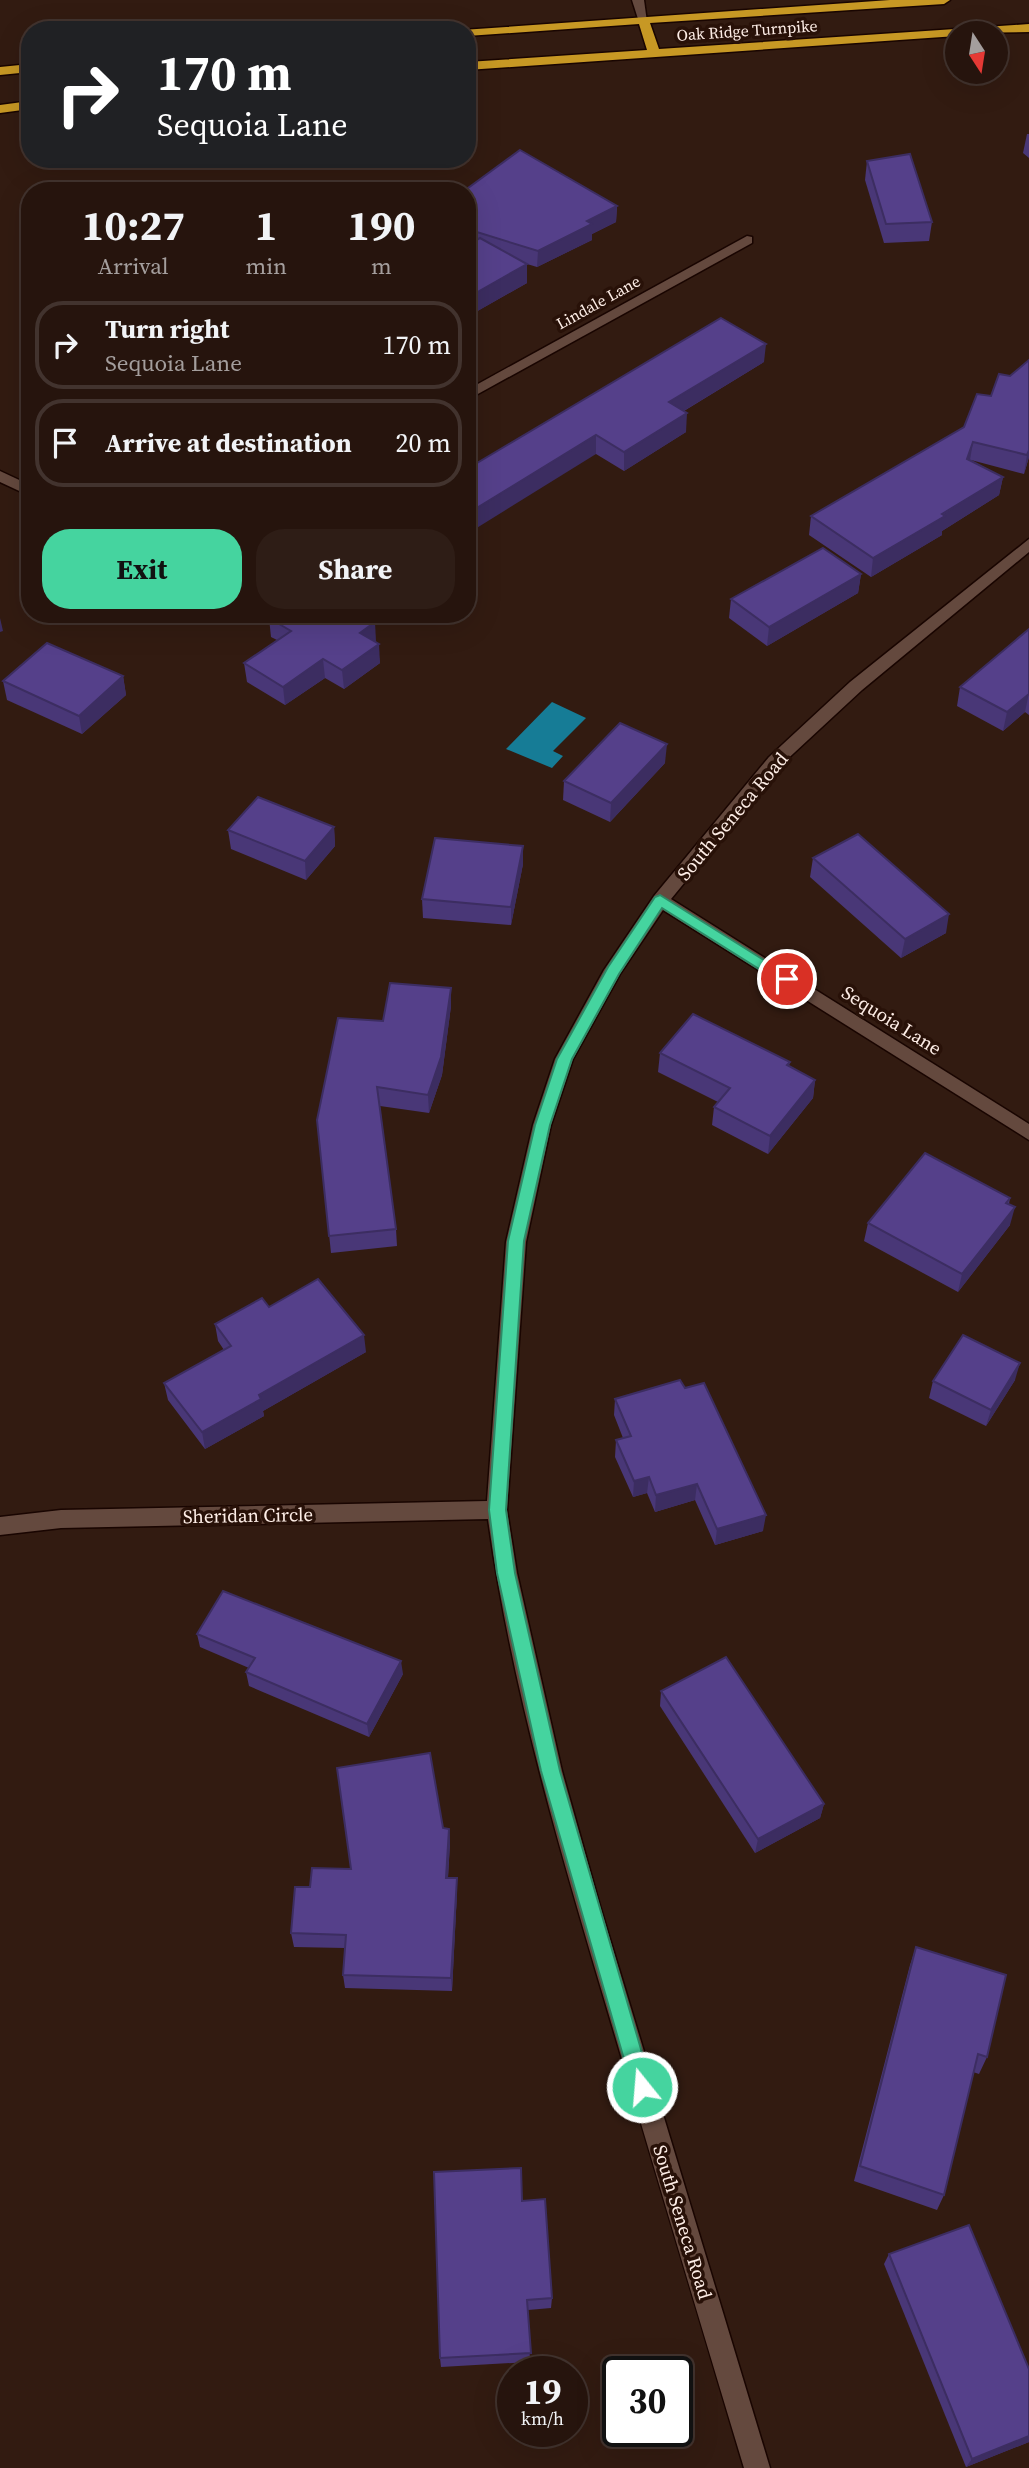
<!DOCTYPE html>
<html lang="en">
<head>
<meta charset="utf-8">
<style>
	:root { --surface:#26140d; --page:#2e1d16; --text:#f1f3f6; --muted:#a49e9d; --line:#42332e; --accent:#45d49f }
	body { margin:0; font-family:"Source Serif 4",serif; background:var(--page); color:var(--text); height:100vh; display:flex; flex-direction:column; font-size:26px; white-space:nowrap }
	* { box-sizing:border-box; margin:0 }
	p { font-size:23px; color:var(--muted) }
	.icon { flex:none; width:38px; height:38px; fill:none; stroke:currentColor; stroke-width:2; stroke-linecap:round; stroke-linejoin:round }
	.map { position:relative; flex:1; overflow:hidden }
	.drawer { position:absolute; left:21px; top:182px; width:455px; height:441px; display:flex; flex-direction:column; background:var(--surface); border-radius:28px; box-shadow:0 7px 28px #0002,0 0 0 2px var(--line) }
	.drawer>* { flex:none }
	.banner { position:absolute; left:21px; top:21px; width:455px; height:147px; border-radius:28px; box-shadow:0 7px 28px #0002,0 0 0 2px var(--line); background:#202124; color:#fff; overflow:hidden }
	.needle { width:46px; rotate:168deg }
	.tools { position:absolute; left:945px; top:21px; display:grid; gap:14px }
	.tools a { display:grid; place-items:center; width:63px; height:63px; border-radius:50%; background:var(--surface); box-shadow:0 7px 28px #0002,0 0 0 2px var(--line); font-size:35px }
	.speed { position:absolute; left:497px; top:2356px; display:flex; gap:14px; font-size:35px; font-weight:700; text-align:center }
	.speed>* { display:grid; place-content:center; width:91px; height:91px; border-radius:50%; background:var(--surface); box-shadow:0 7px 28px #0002,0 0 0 2px var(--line); line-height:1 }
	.speed small { font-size:18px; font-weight:400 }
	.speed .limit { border:4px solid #111; border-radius:10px; background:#fff; color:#111 }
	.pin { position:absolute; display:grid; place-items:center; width:60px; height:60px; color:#fff; margin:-30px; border:4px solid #fff; border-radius:50%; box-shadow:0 2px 7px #0007 }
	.me { position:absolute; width:77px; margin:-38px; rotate:343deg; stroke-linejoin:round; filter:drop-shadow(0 0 5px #0008) }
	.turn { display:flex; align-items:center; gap:24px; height:147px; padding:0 21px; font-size:32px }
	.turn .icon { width:91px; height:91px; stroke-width:2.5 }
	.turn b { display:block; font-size:49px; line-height:60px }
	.eta { display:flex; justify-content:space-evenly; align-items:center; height:119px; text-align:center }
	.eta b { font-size:42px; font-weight:700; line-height:49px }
	.action { display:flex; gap:14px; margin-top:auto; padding:14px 21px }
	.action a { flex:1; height:80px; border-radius:28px; background:var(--accent); color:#111; font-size:28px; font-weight:700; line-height:80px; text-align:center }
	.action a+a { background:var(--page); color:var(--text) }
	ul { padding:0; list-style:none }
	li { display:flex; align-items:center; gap:21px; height:88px; margin:0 14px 10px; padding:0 7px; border:4px solid var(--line); border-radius:28px }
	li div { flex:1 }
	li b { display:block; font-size:26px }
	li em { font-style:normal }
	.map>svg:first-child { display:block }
</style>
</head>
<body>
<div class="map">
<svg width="1029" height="2468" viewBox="0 0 1029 2468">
	<rect width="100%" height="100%" fill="#321b11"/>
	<!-- water -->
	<path fill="#167c96" d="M552 702 586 718 553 751 563 756 552 768 506 749Z"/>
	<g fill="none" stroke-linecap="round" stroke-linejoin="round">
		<defs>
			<path id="service" d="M632 0H644L647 22H639Z"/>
			<g id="minor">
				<path d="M747 236 752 237V243L467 400V390Z"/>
				<path d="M0 471 30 485V496L0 482Z"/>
				<path d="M1029 539V552L862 690 781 765 671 899 1029 1124V1140L663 910 620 974 573 1059 551 1125 526 1242 507 1510 517 1573 562 1771 600 1906 770 2468H744C698 2316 653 2164 608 2012 560 1851 511 1686 488 1519L61 1528 0 1535V1517L61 1510 487 1501 506 1242 533 1125 555 1059 604 970 654 896 769 757 850 682Z"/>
			</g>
			<g id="trunk">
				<path d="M890 0H950L944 4 650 23 659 49 1029 24V32L957 33V36L467 70V62L647 50 639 24 467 36V30H462Z"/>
				<path d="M30 64V72L0 75V67Z"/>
				<path d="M30 101V109L0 113V105Z"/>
			</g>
		</defs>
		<!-- service casing -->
		<use href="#service" stroke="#190501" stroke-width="3"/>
		<!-- minor casing -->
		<use href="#minor" stroke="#190501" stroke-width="3"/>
		<!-- trunk casing -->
		<use href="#trunk" stroke="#190501" stroke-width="3"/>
		<!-- service -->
		<use href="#service" fill="#64493e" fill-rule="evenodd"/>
		<!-- minor -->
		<use href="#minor" fill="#64493e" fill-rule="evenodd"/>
		<!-- trunk -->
		<use href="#trunk" fill="#c79824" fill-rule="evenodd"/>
	</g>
	<!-- wall -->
	<g fill="#493777">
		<path d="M1027 134H1029V158L1023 153Z"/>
		<path d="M867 161 932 222 929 241 884 243 865 180Z"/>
		<path d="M467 191 617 206 616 222 592 234V240L537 267 527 264V283L474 313 467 310Z"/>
		<path d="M1029 360V457L1024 474 971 460 1003 477 999 495 942 531V535L871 577 809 535 811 516 964 427 1010 376Z"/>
		<path d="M764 362 684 411 686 432 624 471 596 454 467 469Z"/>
		<path d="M861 574 858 593 767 646 729 618 731 599Z"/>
		<path d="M269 618 376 641 380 663 344 689 325 678 285 705 247 682 244 663 277 640 271 637Z"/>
		<path d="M1029 629V715L1025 712 1003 731 957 706 960 687Z"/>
		<path d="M123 676 126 695 82 734 7 700 3 681Z"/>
		<path d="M665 763 610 822 563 800 564 781Z"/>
		<path d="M334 827 335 846 306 880 231 849 228 830Z"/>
		<path d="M523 846V864L511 925 423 918 422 899Z"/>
		<path d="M813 858 946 933 901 958 810 877Z"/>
		<path d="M451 1006 442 1075 429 1113 380 1106 396 1229 397 1246 331 1253 317 1120 383 1021Z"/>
		<path d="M660 1053 790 1062 789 1066 815 1080 813 1098 768 1154 712 1125 714 1107 718 1102 658 1072Z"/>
		<path d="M1010 1198 1009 1204 1010 1225 958 1292 864 1241 868 1223Z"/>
		<path d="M269 1307 366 1352 263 1411 264 1416 205 1449 168 1400 164 1383 224 1350 218 1341 215 1324Z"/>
		<path d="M1015 1380 986 1426 929 1398 933 1381Z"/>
		<path d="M615 1399 763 1531 715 1545 695 1500 655 1512 647 1493 633 1497 615 1457 616 1440 623 1438 614 1415Z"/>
		<path d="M197 1634 403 1674 369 1737 249 1686 246 1672 249 1668 200 1647Z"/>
		<path d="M661 1691 824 1804 820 1818 755 1853 660 1706Z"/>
		<path d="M443 1828 449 1829 450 1843 448 1878 457 1892 452 1991 345 1988 343 1975 345 1948 294 1947 291 1933 310 1887Z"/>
		<path d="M916 1947 987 2057 979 2074 973 2072 944 2195 937 2210 854 2181 910 1965Z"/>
		<path d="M522 2201 552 2298 551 2308 528 2310 530 2362 441 2367 440 2358Z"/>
		<path d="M889 2254 1029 2369V2442L966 2467 884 2264Z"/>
	</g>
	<!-- shaded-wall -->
	<g fill="#3c2d61">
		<path d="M617 206 616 222 592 234V240L537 267 538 251 587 221Z"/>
		<path d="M527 264V283L474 313V294Z"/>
		<path d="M766 344 764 362 667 421 669 402Z"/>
		<path d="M687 413 686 432 624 471V452Z"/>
		<path d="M596 435V454L467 534V514Z"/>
		<path d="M973 442 970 460 967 459Z"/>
		<path d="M1029 450V457L1024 474 1027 455Z"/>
		<path d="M1003 477 999 495 942 531V535L871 577 873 558Z"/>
		<path d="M861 574 858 593 767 646 769 627Z"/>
		<path d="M0 618 3 631 0 632Z"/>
		<path d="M375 622 376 641 361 652 360 633Z"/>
		<path d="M379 644 380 663 344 689 342 670Z"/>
		<path d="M323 659 325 678 285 705 283 687Z"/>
		<path d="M123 676 126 695 82 734 79 716Z"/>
		<path d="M1029 693 1025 712 1003 731 1007 712Z"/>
		<path d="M667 744 665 763 610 822 611 803Z"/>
		<path d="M334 827 335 846 306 880 305 861Z"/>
		<path d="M523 846V864L511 925V907Z"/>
		<path d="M949 914 946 933 901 958 905 939Z"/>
		<path d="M451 988V1006L442 1075 429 1113 428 1095Z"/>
		<path d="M815 1080 813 1098 768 1154 770 1136Z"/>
		<path d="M1015 1207 1010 1225 958 1292 962 1274Z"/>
		<path d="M364 1335 366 1352 263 1411 264 1416 205 1449 202 1432 259 1395Z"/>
		<path d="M1020 1363 1015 1380 986 1426 991 1410Z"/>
		<path d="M649 1477 647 1493 633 1497 634 1481Z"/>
		<path d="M697 1484 695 1500 655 1512 656 1495Z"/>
		<path d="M766 1515 763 1531 715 1545 717 1529Z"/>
		<path d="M401 1661 403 1674 369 1737 367 1724Z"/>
		<path d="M824 1804 820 1818 755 1853 758 1839Z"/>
		<path d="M449 1829 450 1843 447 1892 446 1878Z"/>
		<path d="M457 1878V1892L452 1991 451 1978Z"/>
		<path d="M1029 2436V2442L966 2467 972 2459Z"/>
	</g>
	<!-- building -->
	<g fill="#55408a" stroke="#3c2d61" stroke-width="2">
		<path d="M520 150 617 206 587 221 592 224 538 251 467 229V191H464Z"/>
		<path d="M910 154 932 222 886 224 867 161Z"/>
		<path d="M480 238 527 264 474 294 467 291V245Z"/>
		<path d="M721 318 766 344 669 402 687 413 624 452 596 435 467 514V469Z"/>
		<path d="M1029 360V450L1027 455 973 442 967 459 1003 477 942 514 945 516 873 558 811 516 964 427 977 394 991 396 999 374 1010 376Z"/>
		<path d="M823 548 861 574 769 627 731 599Z"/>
		<path d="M275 614H361L375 622 360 633 379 644 342 670 323 659 283 687 244 663 291 631 269 618Z"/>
		<path d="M1029 629V694L1007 712 960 687Z"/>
		<path d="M47 643 123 676 79 716 3 681Z"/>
		<path d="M620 723 667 744 611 803 564 781Z"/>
		<path d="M258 797 334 827 305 861 228 830Z"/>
		<path d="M858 834 949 914 905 939 813 858Z"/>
		<path d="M435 838 523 846 511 907 422 899Z"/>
		<path d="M390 983 451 988 441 1057 428 1095 377 1087 396 1229 329 1236 317 1120 338 1018 383 1021Z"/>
		<path d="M693 1014 790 1062 787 1065 815 1080 770 1136 714 1107 730 1088 660 1053Z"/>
		<path d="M925 1153 1010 1198 1006 1203 1015 1207 962 1274 868 1223Z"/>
		<path d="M318 1279 364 1335 259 1395 261 1399 202 1432 164 1383 231 1346 215 1324 262 1298 269 1307Z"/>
		<path d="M963 1335 1020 1363 991 1410 933 1381Z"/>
		<path d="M680 1380 685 1388 704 1383 766 1515 717 1529 697 1484 656 1495 649 1477 634 1481 616 1440 631 1436 615 1399Z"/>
		<path d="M223 1591 401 1661 367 1724 246 1672 255 1658 197 1634Z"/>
		<path d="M726 1657 824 1804 758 1839 661 1691Z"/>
		<path d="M430 1753 443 1828 449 1829 446 1878H457L451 1978 343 1975 346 1935 291 1933 295 1887H310L312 1868 351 1869 337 1768Z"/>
		<path d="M916 1947 1006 1975 987 2057 978 2054 944 2195 860 2166Z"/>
		<path d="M521 2168 522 2201 545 2199 552 2298 527 2300 531 2353 440 2358 434 2172Z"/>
		<path d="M969 2225 1029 2369V2436L972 2459 889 2254Z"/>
	</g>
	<!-- route -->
	<path fill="#45d49f" stroke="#2d8a67" stroke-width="2" d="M660 895 794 979 792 983H781L662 908 619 974 572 1059 550 1125 524 1241 506 1510 515 1573 560 1771 652 2087 650 2095 642 2097 635 2095 632 2087 541 1771 497 1573 489 1510 508 1241 535 1125 557 1059 608 967 655 897Z"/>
	<g text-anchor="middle" stroke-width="7" stroke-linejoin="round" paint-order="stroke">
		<!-- far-street labels -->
		<g font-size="16" fill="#fdede6" stroke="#281108">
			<text transform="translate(747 30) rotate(-4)" y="6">Oak Ridge Turnpike</text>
			<text transform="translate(598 302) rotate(-29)" y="6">Lindale Lane</text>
		</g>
		<!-- street labels -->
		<g font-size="19" fill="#fdede6" stroke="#281108">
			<text transform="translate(732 816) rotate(-50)" y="7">South Seneca Road</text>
			<text transform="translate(892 1020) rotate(32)" y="7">Sequoia Lane</text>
			<text transform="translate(248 1515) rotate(-1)" y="7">Sheridan Circle</text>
			<text transform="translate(683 2222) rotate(73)" y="7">South Seneca Road</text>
		</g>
	</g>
</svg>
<div class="tools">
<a><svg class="needle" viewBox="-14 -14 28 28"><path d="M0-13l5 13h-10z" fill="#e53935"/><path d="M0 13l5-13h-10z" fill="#a49e9d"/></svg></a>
</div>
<div class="speed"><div>19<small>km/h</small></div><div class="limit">30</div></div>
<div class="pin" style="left:787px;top:979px;background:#d93025"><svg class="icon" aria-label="arrive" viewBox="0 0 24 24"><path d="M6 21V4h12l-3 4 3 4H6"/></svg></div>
<svg class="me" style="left:642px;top:2087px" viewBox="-20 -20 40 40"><circle r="17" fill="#45d49f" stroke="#fff" stroke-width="3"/><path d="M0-11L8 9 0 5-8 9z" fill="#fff"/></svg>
<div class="banner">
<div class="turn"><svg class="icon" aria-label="right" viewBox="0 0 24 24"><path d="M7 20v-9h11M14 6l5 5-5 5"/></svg><div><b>170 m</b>Sequoia Lane</div></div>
</div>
<section class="drawer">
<div class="eta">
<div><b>10:27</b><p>Arrival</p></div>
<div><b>1</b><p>min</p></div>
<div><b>190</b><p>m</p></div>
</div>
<ul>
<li><svg class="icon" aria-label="right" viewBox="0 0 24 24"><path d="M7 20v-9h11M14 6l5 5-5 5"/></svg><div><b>Turn right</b><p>Sequoia Lane</p></div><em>170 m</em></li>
<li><svg class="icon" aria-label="arrive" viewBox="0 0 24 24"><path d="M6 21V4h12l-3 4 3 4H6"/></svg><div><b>Arrive at destination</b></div><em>20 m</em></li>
</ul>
<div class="action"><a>Exit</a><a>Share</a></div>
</section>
</div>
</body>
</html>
